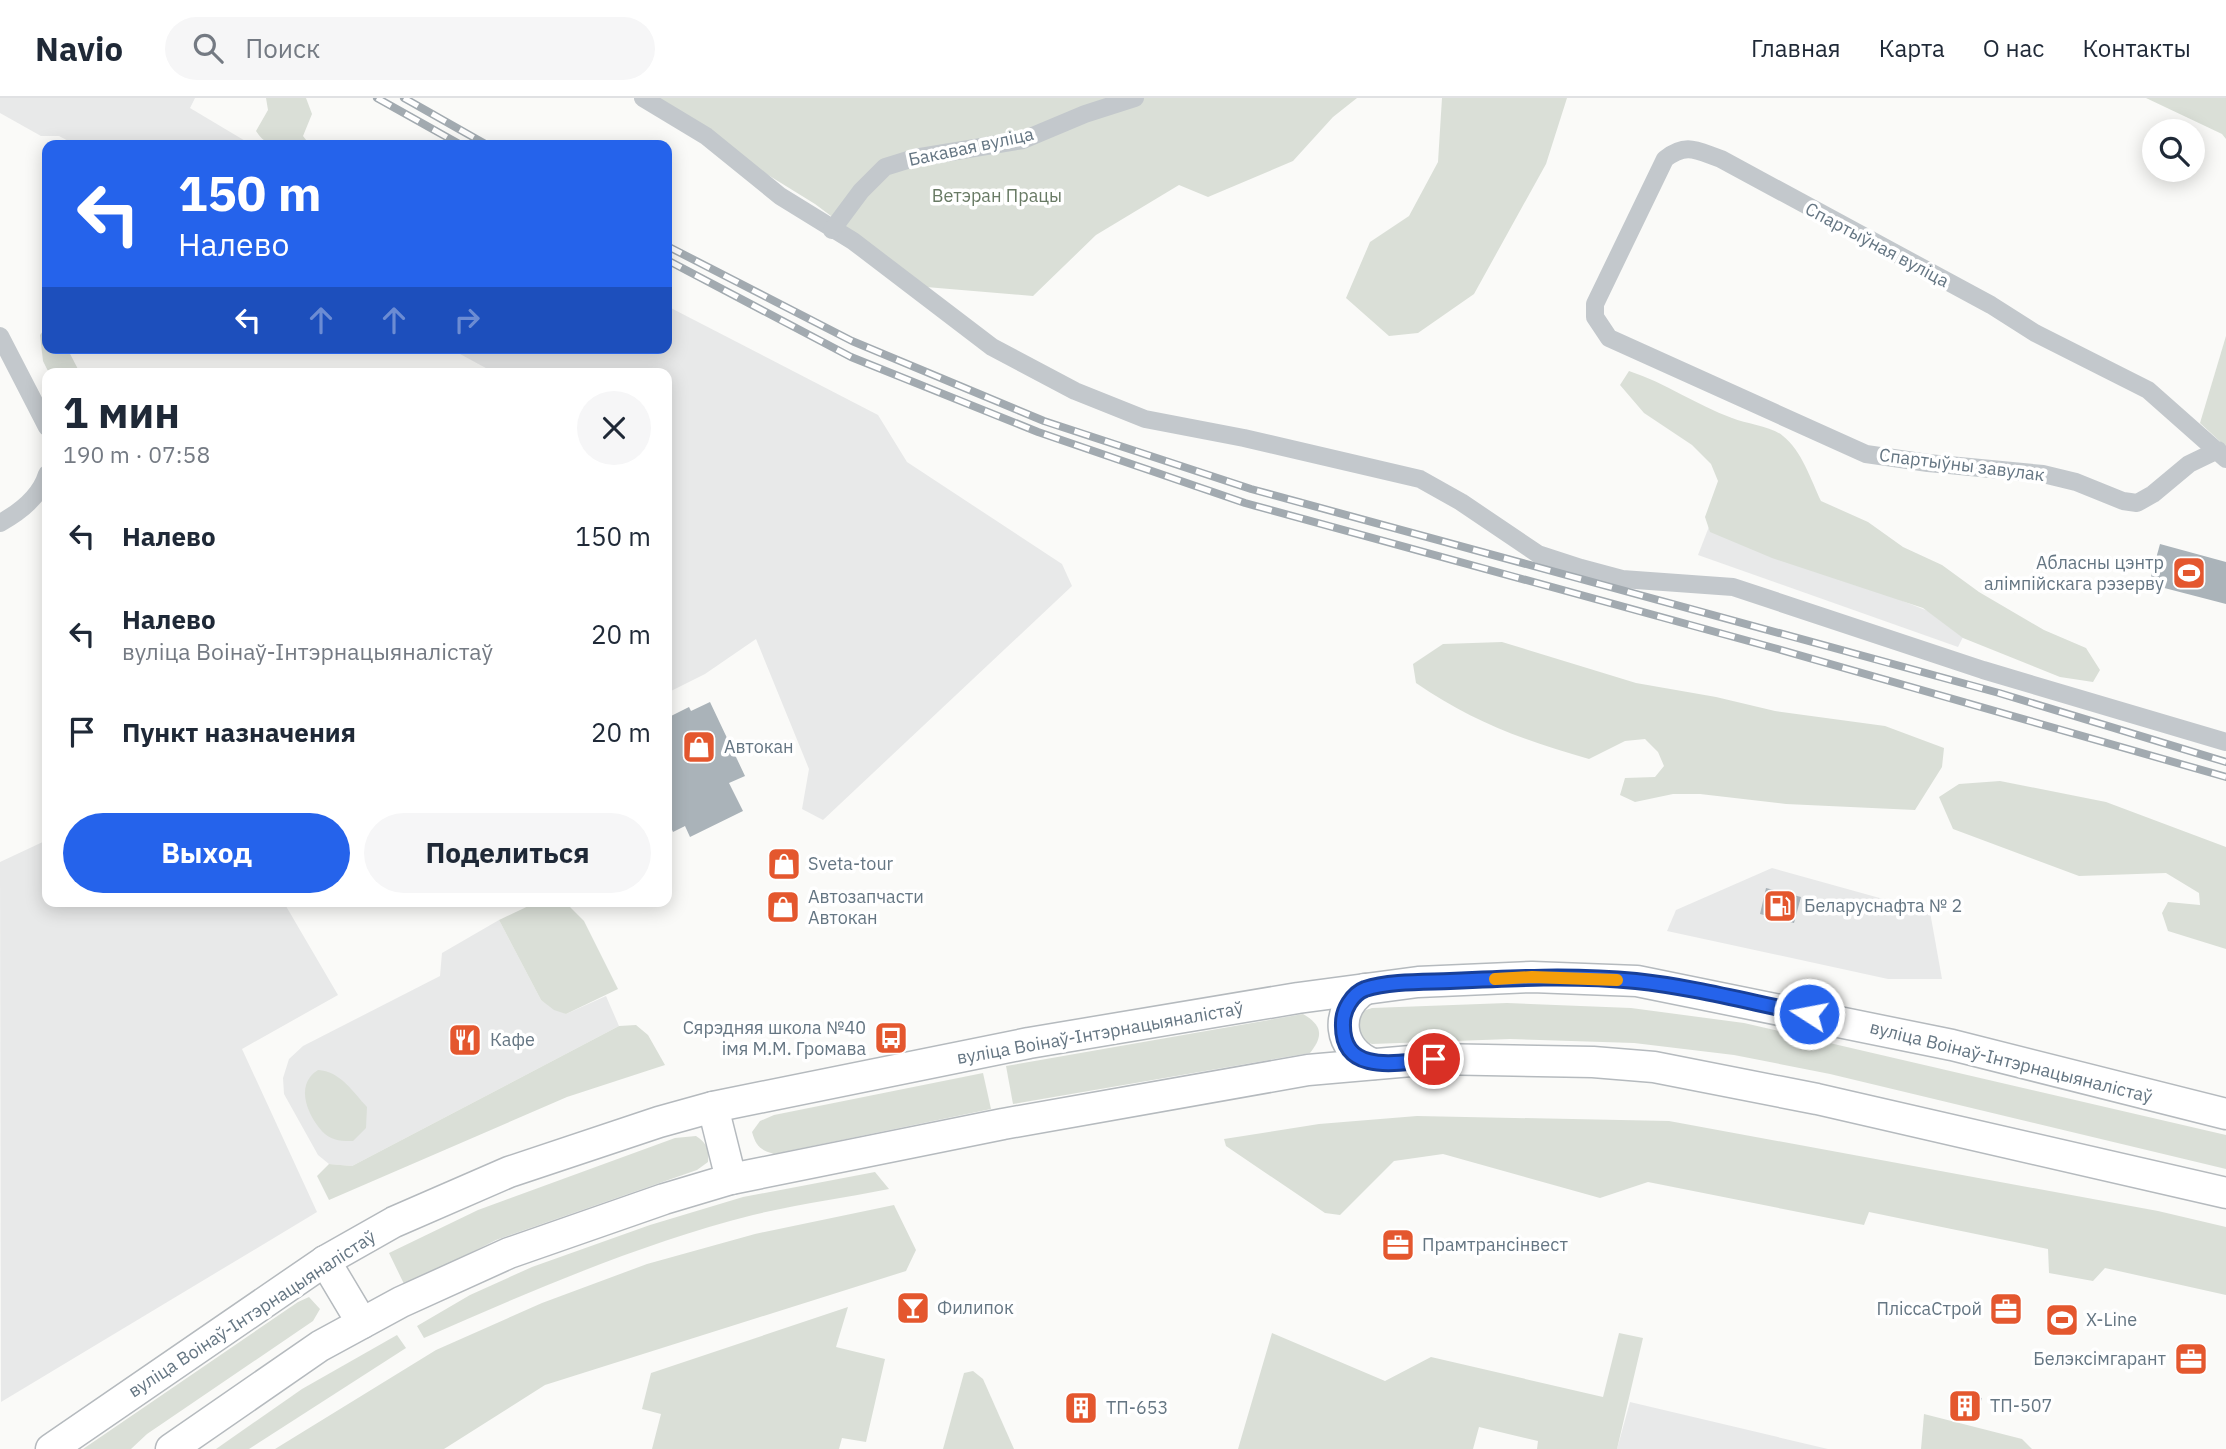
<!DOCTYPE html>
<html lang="ru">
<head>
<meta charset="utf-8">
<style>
	:root { --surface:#fff; --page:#f6f6f7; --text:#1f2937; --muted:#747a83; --line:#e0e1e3; --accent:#2563eb }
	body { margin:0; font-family:"IBM Plex Sans",sans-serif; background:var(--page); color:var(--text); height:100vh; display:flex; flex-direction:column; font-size:26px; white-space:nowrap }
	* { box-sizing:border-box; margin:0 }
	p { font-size:23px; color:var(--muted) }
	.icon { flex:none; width:38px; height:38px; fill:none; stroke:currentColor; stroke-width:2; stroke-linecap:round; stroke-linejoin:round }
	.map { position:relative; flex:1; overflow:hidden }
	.sheet { position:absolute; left:42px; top:270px; width:630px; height:539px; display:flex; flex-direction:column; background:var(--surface); border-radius:14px; box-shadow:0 4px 18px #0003 }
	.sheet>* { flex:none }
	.guide { position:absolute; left:42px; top:42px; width:630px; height:214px; border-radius:14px; box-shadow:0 4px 18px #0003; background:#2563eb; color:#fff; overflow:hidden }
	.fabs { position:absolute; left:2142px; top:21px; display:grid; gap:14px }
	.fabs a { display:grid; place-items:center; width:63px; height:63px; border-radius:50%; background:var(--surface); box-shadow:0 4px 18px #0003; font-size:35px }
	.pin { position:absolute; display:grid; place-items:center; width:60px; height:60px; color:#fff; margin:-30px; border:4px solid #fff; border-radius:50%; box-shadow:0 2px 7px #0007 }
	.me { position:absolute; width:77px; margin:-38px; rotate:281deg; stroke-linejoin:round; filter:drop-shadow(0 0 5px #0008) }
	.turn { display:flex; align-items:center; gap:24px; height:147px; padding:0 21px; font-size:32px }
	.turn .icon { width:91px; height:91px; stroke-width:2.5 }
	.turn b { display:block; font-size:49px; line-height:60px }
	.lanes { display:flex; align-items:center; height:66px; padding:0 21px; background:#0003; justify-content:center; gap:35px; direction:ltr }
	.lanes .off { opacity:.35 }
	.round { display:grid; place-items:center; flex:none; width:74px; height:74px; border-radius:37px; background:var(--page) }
	.headline { display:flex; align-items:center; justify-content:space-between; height:119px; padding:0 21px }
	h1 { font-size:42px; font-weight:700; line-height:52px }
	.primary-button { display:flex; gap:14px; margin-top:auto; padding:14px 21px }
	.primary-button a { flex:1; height:80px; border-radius:42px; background:var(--accent); color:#fff; font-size:28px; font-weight:700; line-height:80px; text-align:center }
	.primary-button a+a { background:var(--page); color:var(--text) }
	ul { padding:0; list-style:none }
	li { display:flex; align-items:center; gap:21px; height:98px; padding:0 21px }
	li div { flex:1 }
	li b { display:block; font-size:26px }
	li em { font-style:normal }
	header { display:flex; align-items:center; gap:42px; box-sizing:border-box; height:98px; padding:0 35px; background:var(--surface); border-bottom:2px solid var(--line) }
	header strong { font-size:33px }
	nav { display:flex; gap:38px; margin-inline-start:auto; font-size:24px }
	.search { width:490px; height:63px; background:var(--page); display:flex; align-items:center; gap:18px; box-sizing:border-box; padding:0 24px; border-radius:38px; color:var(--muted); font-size:26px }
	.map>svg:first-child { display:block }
</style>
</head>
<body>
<header>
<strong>Navio</strong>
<div class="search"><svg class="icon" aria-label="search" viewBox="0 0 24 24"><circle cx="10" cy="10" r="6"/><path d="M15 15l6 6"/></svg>Поиск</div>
<nav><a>Главная</a><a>Карта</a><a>О нас</a><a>Контакты</a></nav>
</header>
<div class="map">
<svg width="2226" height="1351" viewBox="0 0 2226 1351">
	<rect width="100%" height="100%" fill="#fafaf8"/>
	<!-- built -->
	<g fill="#e8e9e9">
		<path d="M0 0H195L190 10 252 47H76L59 38H41L0 15Z"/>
		<path d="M667 208 878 317 907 364 1062 466 1072 488 823 722 802 711 809 671 756 541 705 576 667 595V275H495L449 250H667Z"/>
		<path d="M1710 426 1968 529 1958 549 1698 457Z"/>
		<path d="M47 742V803H283L338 897 242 951 317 1114 1 1304 0 764Z"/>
		<path d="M1772 770 1930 814 1942 881H1888L1667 833 1676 812Z"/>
		<path d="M499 822 541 902 566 916 606 898 619 928 352 1068 329 1066 318 1057 284 996 283 980 289 961 303 948 440 878 442 855Z"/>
		<path d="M1630 1304 1828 1351H1617Z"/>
	</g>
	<!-- green -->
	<g fill="#dadfd7">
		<path d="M266 0H306L312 16 303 38 310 47C287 47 269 54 256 33L268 12Z"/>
		<path d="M644 0H1357L1333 19 1293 63 1208 99 1179 87 1096 137 1033 198 926 189 815 106Z"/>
		<path d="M1442 0H1567L1546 66 1474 196 1418 235 1389 238 1346 200 1370 144 1409 118 1438 64Z"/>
		<path d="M2146 0H2226V41L2222 36Z"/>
		<path d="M46 229 47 250H67L80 275H49L43 263 40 237Z"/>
		<path d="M2226 238V349L2200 325Z"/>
		<path d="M1629 273C1666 285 1696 307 1732 320 1747 326 1771 328 1783 338 1802 353 1811 382 1821 403L1868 424 1903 449 1942 467 1979 494 2044 532 2086 550 2100 572 2093 584 2060 579 1963 540 1923 510 1772 460 1710 434 1705 419 1718 383 1711 366 1692 347 1644 315 1620 287Z"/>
		<path d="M1502 544 1636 585 1716 599 1775 613 1885 628 1944 650 1942 669 1915 712 1786 706 1700 696H1673L1635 704 1620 697 1625 680 1655 679 1664 668 1658 654 1645 641 1625 643 1589 661C1525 643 1471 623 1416 585L1413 566 1443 546Z"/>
		<path d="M2000 683 2106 704 2226 749V851L2168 833 2162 815 2168 804 2200 807 2199 795 2166 775 2079 778 1953 731 1939 699 1959 686Z"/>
		<path d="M539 803 567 806 584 823 618 891 566 916 554 912 541 902 499 822Z"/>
		<path d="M1507 905 1631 910 1744 925 2226 1037V1071L1830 976 1734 957 1634 945 1510 941 1372 946 1357 940V915L1372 910Z"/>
		<path d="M1303 916C1322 927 1324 938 1310 955L1013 1006 1006 968Z"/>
		<path d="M636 927 648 937 665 967 567 999 329 1102 317 1078 329 1066 352 1068 619 928Z"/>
		<path d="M318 972C340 973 353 994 367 1009L366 1030 353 1043C343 1043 333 1043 325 1036 309 1021 293 987 318 972Z"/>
		<path d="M983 975 991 1011 774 1056C760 1052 756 1048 752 1034L760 1023 774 1017Z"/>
		<path d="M1417 1018 1669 1023 2158 1113 2226 1129V1197L2105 1170 2093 1183 2049 1175 2048 1151 1869 1114 1864 1127 1648 1084 1600 1100 1443 1056 1394 1063 1340 1117 1325 1115 1226 1048 1224 1041 1319 1026Z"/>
		<path d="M696 1038C707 1045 709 1051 708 1064L697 1072 496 1142 405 1188 389 1155 478 1112 675 1040Z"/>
		<path d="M875 1074 889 1091C844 1100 798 1106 753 1117 639 1146 531 1193 424 1240L417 1228 470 1197 532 1169 650 1127 743 1099Z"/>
		<path d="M894 1107 916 1152 906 1173 545 1287 444 1351H275L436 1252 542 1205 647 1166 755 1136Z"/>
		<path d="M309 1199 320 1211 313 1223 147 1336 131 1351H83L298 1204Z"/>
		<path d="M848 1209 836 1249 885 1261 866 1344 842 1340 839 1351H652L661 1316 642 1311 651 1275Z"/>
		<path d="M1272 1235 1385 1283 1431 1259 1603 1299 1619 1235 1643 1240 1617 1351H1537L1538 1343 1479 1329 1473 1351H1238Z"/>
		<path d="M397 1237 406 1250 249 1351H216L302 1291Z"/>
		<path d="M973 1273 983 1281 1014 1351H943L964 1275Z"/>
		<path d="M1924 1316 2022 1341 2032 1351H1921Z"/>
	</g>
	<!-- building -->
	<g fill="#aab3b9">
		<path d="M2160 446 2226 464V506L2149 486Z"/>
		<path d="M710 604 745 678 729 685 743 713 690 739 685 728 673 734 667 720V620L689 609 691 613Z"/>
		<path d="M1766 790 1801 799 1794 825 1760 816Z"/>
		<path d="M1954 1293 1982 1300 1975 1323 1949 1316Z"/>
		<path d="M1082 1294 1095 1317 1080 1326 1067 1303Z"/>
	</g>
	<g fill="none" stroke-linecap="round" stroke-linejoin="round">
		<defs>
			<g id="primary">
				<path d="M1365 891C1333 912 1338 952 1373 966"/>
				<path d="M713 1009 731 1081"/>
				<path d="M325 1163 362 1225"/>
				<path d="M51 1351 325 1163 394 1124 509 1074 659 1024 713 1009 1029 945 1298 900 1418 884 1532 879 1637 883 1952 947 2226 1016"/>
				<path d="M171 1351 320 1248 401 1204 509 1155 664 1101 731 1081 1003 1026 1308 972 1434 961 1593 964 1654 969 1817 1001 2226 1095"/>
			</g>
		</defs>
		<!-- primary casing -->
		<use href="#primary" stroke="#b5babe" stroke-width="33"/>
		<!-- street -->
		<g stroke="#c3c8cc" stroke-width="18">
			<path d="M643 0 706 38 780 98 853 143 992 249 1075 293 1145 321 1244 340 1420 381 1461 404 1538 456 1581 470 1622 481 1733 489 1983 572 2226 644"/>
			<path d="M832 132 861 93 885 69 914 60 1023 42 1085 16 1135 0"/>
			<path d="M0 238 47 329"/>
			<path d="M2218 352 2189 366 2153 396 2137 405 2123 403 2076 384 2043 376 1928 365 1866 356 1609 240 1595 219V206L1665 61C1687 44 1697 53 1721 61L1991 207 2035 235 2148 292 2226 361"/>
			<path d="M0 425C20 414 40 399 47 376"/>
		</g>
		<!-- primary -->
		<use href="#primary" stroke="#fff" stroke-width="30"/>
		<defs>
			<g id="rail">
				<path d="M377 0 461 47"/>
				<path d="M404 0 487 47"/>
				<path d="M667 148 852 243 1044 323 1251 391 1999 595 2226 664"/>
				<path d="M667 162 851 259 1038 334 1245 405 1774 550 2226 679"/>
			</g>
		</defs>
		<!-- rail casing -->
		<use href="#rail" stroke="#a2aab0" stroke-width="8"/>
		<!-- rail -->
		<use href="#rail" stroke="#fff" stroke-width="5" stroke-dasharray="16" stroke-linecap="butt"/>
	</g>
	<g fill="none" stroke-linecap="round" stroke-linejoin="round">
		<defs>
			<path id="route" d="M1434 961C1401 964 1341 979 1343 925 1343 912 1352 896 1365 891 1389 883 1425 884 1450 883 1512 880 1575 877 1636 883 1693 889 1753 905 1809 916"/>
		</defs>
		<!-- route casing -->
		<use href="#route" stroke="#184099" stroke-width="18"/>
		<!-- route -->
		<use href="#route" stroke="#2563eb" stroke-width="12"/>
		<!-- slow -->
		<path stroke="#f59e0b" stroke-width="12" d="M1495 881 1532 879 1617 882"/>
	</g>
	<!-- icons -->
	<defs>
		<symbol id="stadium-square" viewBox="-11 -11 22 22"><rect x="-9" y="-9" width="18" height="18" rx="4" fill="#e4572e" stroke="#fff"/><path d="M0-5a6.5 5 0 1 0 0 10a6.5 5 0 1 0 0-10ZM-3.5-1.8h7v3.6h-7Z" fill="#fff"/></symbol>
		<symbol id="shop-square" viewBox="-11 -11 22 22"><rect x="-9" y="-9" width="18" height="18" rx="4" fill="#e4572e" stroke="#fff"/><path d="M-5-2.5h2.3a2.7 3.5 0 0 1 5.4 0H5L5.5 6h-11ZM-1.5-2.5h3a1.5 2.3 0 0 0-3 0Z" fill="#fff"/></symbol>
		<symbol id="fuel-square" viewBox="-11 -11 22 22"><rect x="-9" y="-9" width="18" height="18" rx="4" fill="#e4572e" stroke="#fff"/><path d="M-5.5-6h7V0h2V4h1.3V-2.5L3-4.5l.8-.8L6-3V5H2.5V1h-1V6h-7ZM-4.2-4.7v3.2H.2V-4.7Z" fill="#fff"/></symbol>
		<symbol id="bus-square" viewBox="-11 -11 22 22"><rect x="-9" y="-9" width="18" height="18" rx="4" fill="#e4572e" stroke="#fff"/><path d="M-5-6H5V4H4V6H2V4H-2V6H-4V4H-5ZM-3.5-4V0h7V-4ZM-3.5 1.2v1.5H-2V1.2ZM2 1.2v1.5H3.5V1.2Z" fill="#fff"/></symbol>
		<symbol id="restaurant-square" viewBox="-11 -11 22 22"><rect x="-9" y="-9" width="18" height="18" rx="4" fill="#e4572e" stroke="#fff"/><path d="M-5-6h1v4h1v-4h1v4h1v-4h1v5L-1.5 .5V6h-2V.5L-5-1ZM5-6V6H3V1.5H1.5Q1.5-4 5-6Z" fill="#fff"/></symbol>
		<symbol id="office-square" viewBox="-11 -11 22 22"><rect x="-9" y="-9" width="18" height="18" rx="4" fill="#e4572e" stroke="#fff"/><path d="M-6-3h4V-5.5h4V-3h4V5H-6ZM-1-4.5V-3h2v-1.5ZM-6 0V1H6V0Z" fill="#fff"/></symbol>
		<symbol id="bar-square" viewBox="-11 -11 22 22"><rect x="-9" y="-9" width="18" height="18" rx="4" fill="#e4572e" stroke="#fff"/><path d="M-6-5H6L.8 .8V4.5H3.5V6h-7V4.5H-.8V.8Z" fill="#fff"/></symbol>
		<symbol id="building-square" viewBox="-11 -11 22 22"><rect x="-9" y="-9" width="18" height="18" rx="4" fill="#e4572e" stroke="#fff"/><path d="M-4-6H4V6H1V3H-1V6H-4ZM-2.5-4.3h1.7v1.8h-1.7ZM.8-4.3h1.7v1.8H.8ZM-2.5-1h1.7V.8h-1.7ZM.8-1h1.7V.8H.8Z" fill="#fff"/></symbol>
	</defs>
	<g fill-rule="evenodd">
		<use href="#stadium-square" x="2170" y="456" width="38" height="38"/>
		<use href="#shop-square" x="680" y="630" width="38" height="38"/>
		<use href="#shop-square" x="765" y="747" width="38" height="38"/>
		<use href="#fuel-square" x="1761" y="789" width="38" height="38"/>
		<use href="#shop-square" x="764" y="790" width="38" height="38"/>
		<use href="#bus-square" x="872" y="921" width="38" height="38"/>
		<use href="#restaurant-square" x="446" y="923" width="38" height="38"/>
		<use href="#office-square" x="1379" y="1128" width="38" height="38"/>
		<use href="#bar-square" x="894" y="1191" width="38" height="38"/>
		<use href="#office-square" x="1987" y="1192" width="38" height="38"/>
		<use href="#stadium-square" x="2043" y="1203" width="38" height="38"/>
		<use href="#office-square" x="2172" y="1242" width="38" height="38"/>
		<use href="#building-square" x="1946" y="1289" width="38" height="38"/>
		<use href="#building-square" x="1062" y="1291" width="38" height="38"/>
	</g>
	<g text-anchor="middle" stroke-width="7" stroke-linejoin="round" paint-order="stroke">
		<!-- street labels -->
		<g font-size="18" fill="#657683" stroke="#fff">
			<text transform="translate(971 49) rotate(-12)" y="6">Бакавая вуліца</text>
			<text transform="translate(1877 147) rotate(28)" y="6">Спартыўная вуліца</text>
			<text transform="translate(1962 367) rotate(7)" y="6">Спартыўны завулак</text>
			<text transform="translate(1100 935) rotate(-10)" y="6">вуліца Воінаў-Інтэрнацыяналістаў</text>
			<text transform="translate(2011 964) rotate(14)" y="6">вуліца Воінаў-Інтэрнацыяналістаў</text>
			<text transform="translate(252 1216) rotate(-33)" y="6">вуліца Воінаў-Інтэрнацыяналістаў</text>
		</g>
		<!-- park labels -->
		<g font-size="18" fill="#687a64" stroke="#fff">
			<text x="997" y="104">Ветэран Працы</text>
		</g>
		<!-- poi labels -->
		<g font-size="18" fill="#657683" stroke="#fff" text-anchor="start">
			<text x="2164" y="471" text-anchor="end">Абласны цэнтр<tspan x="2164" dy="21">алімпійскага рэзерву</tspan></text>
			<text x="724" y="655">Автокан</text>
			<text x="808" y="772">Sveta-tour</text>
			<text x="808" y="805">Автозапчасти<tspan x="808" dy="21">Автокан</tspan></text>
			<text x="1804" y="814">Беларуснафта № 2</text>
			<text x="866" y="936" text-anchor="end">Сярэдняя школа №40<tspan x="866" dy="21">імя М.М. Громава</tspan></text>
			<text x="490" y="948">Кафе</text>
			<text x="1422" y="1153">Прамтрансінвест</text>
			<text x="937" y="1216">Филипок</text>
			<text x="1982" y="1217" text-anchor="end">ПліссаСтрой</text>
			<text x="2086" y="1228">X-Line</text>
			<text x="2166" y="1267" text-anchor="end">Белэксімгарант</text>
			<text x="1990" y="1314">ТП-507</text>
			<text x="1106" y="1316">ТП-653</text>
		</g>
	</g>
</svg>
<div class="fabs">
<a><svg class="icon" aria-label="search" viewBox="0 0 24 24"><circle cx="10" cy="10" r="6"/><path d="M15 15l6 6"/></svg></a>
</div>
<div class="pin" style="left:1434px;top:961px;background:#d93025"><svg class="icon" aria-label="arrive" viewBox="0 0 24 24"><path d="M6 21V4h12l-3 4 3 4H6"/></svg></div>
<svg class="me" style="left:1809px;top:916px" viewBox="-20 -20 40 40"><circle r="17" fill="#2563eb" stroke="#fff" stroke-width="3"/><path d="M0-11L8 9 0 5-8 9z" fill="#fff"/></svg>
<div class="guide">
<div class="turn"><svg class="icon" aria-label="left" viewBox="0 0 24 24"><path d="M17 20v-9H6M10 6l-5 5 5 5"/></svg><div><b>150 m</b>Налево</div></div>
<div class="lanes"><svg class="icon" aria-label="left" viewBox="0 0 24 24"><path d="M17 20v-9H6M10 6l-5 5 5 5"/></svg><svg class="icon off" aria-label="ahead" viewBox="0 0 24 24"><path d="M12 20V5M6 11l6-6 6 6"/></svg><svg class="icon off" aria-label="ahead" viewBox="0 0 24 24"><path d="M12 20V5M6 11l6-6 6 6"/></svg><svg class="icon off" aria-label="right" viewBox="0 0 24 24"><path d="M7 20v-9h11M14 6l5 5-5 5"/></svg></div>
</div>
<section class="sheet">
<div class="headline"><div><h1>1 мин</h1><p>190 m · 07:58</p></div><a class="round"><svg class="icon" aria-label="close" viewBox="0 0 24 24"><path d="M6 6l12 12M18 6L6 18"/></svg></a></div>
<ul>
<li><svg class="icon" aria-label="left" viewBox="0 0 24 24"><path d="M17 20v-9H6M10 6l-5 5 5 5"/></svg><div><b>Налево</b></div><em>150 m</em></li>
<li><svg class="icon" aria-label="left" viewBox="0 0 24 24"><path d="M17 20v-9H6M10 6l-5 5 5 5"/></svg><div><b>Налево</b><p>вуліца Воінаў-Інтэрнацыяналістаў</p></div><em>20 m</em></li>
<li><svg class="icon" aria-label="arrive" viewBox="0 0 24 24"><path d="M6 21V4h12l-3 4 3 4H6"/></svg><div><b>Пункт назначения</b></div><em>20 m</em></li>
</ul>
<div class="primary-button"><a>Выход</a><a>Поделиться</a></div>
</section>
</div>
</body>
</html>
